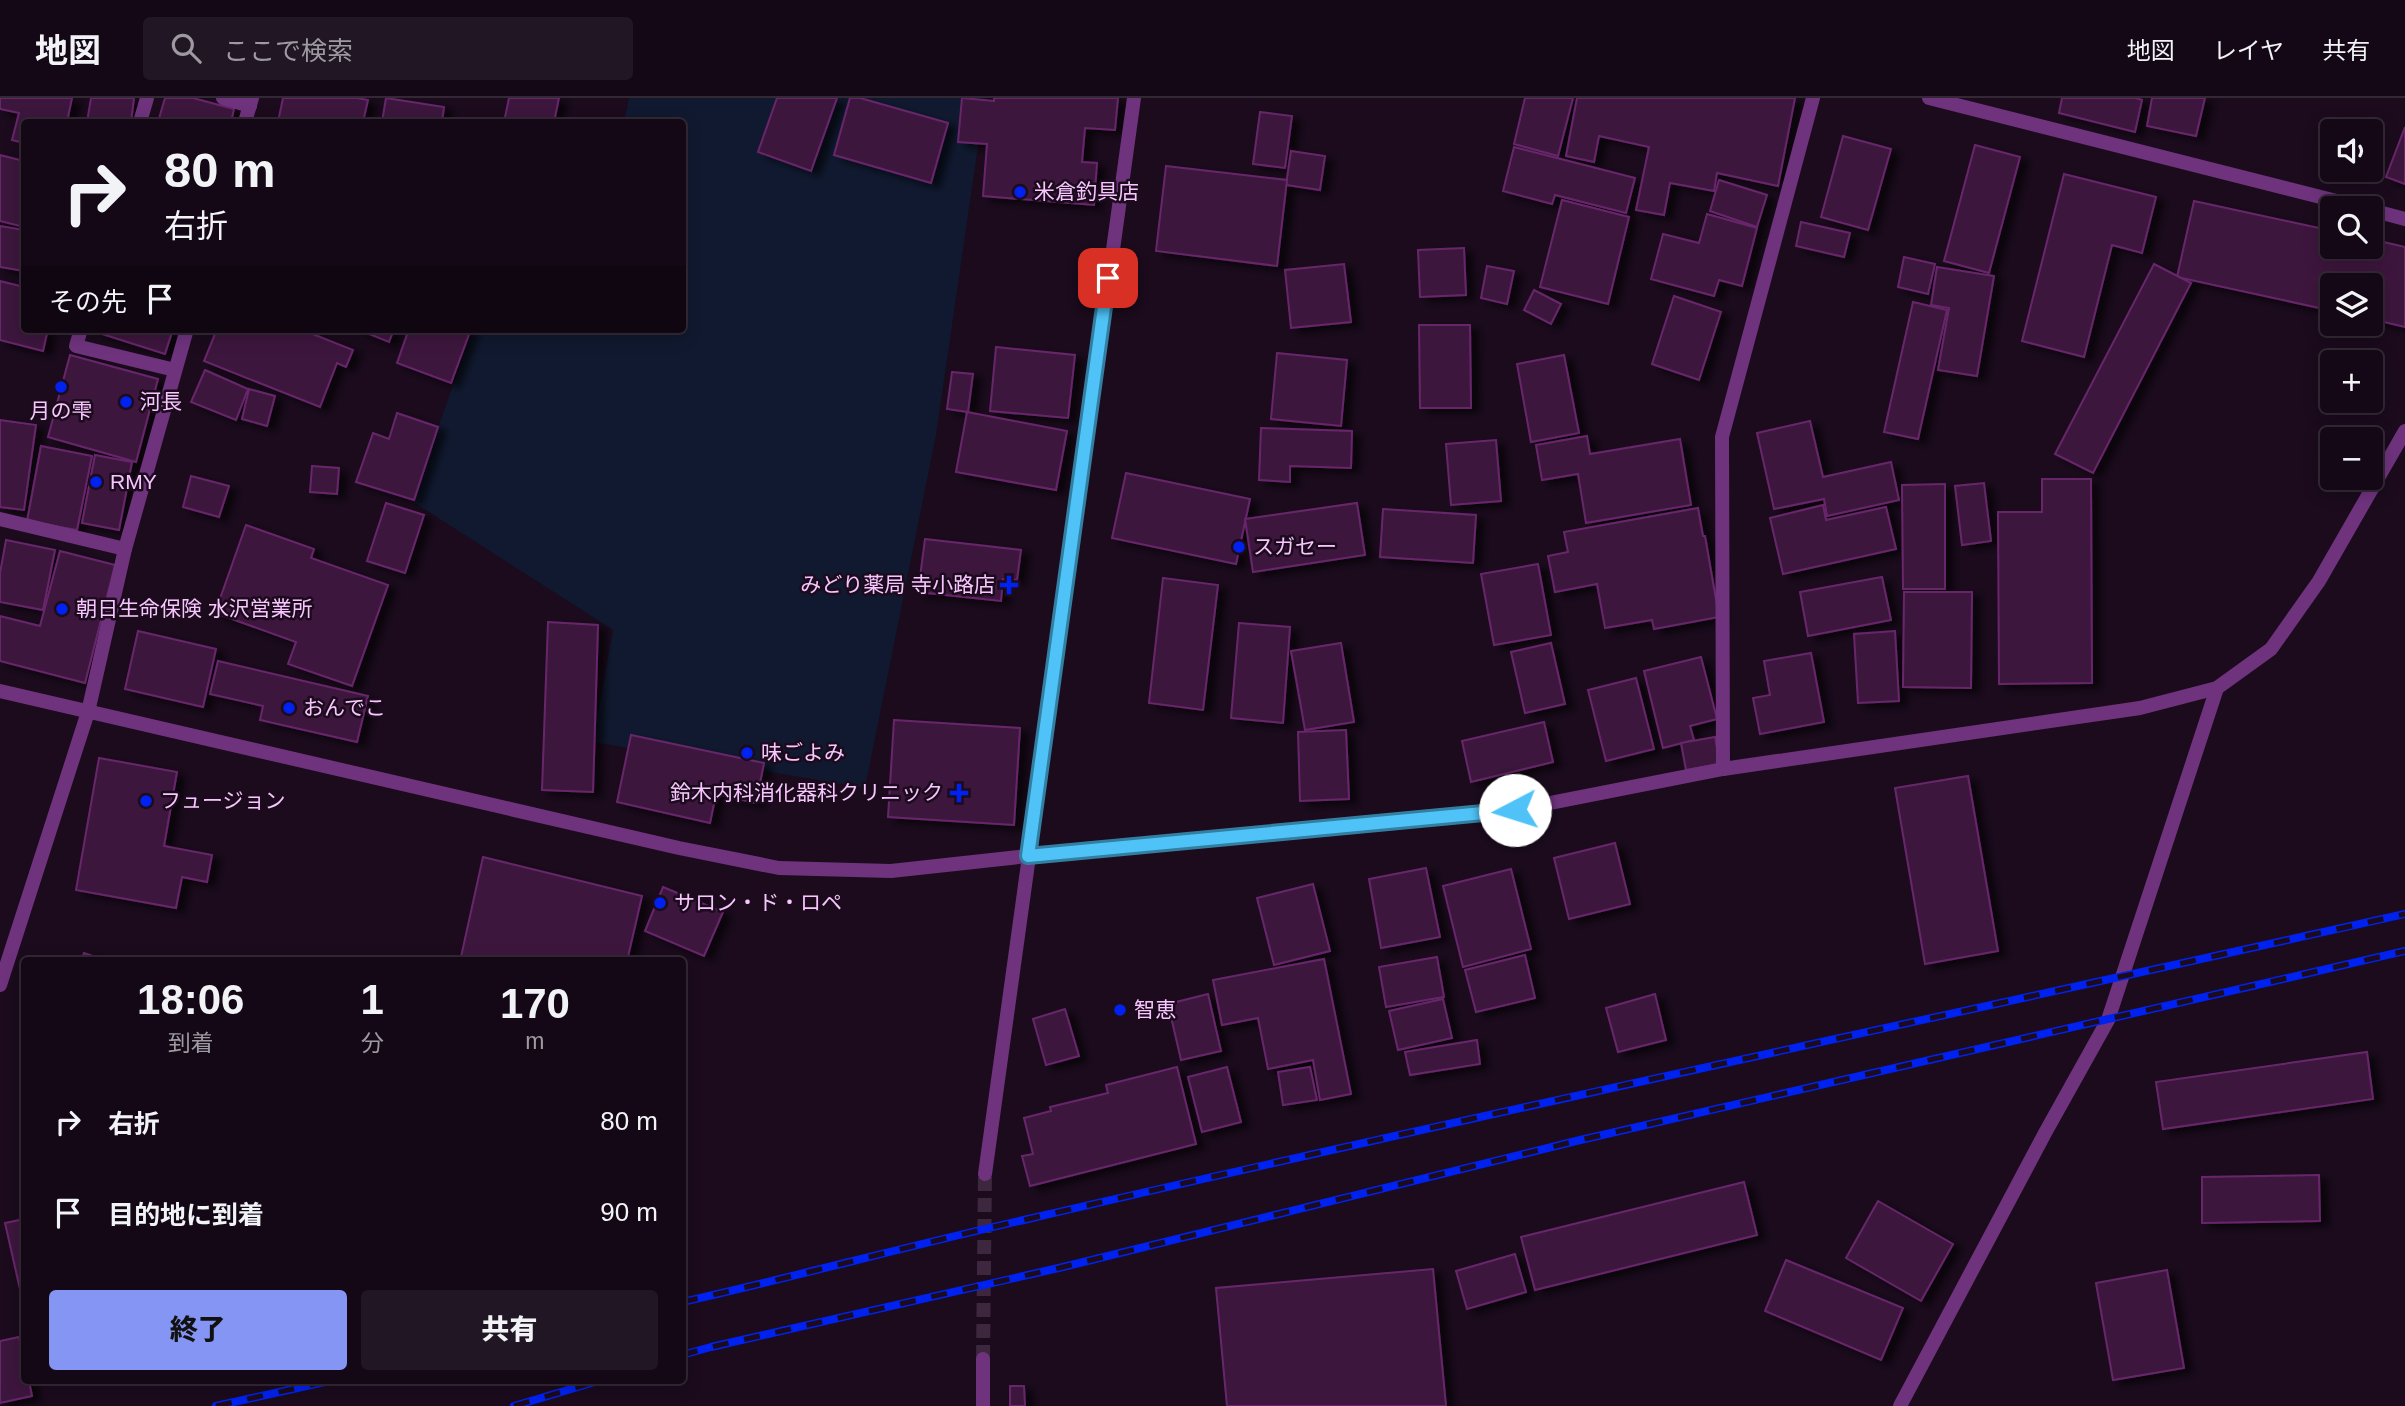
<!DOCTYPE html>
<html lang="ja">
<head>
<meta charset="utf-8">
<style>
	:root { --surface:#140816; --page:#211623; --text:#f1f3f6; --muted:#9d9aa1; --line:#332935; --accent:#8595f4 }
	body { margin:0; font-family:Helvetica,"Noto Sans JP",sans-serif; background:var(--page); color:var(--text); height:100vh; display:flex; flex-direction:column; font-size:26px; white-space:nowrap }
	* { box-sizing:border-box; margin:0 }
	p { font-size:23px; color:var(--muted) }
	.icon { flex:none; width:38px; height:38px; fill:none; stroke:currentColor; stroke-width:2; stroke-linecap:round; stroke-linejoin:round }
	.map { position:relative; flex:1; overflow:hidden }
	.drawer { position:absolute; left:21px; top:859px; width:665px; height:427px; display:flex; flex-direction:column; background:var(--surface); border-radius:7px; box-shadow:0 4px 18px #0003,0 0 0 2px var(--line) }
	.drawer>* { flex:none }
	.guide { position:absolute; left:21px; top:21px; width:665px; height:214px; border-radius:7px; box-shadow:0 4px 18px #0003,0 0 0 2px var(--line); background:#140816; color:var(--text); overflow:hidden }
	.fabs { position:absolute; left:2320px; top:21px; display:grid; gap:14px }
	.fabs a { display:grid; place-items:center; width:63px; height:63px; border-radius:7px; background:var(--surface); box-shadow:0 4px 18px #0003,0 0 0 2px var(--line); font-size:35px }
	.pin { position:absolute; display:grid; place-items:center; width:60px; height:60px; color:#fff; margin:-30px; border-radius:14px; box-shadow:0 4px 10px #0006 }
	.me { position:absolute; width:77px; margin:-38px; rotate:265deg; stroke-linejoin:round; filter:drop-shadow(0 0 5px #0008) }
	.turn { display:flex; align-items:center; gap:24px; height:147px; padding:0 28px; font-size:32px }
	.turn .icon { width:91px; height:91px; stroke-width:2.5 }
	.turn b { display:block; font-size:49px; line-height:60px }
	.then { display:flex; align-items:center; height:66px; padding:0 28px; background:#0003; gap:14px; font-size:26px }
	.eta { display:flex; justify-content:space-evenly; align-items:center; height:119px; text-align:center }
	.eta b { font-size:42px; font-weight:800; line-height:49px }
	.primary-button { display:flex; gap:14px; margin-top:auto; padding:14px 28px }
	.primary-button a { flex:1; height:80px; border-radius:7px; background:var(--accent); color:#111; font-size:28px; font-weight:800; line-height:80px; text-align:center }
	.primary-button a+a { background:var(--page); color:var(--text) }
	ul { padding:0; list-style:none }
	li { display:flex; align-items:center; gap:21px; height:91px; padding:0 28px }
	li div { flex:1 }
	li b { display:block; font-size:26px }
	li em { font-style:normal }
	header { display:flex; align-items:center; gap:42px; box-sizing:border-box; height:98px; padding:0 35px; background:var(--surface); border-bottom:2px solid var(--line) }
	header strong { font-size:33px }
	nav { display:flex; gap:38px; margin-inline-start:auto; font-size:24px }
	.search { width:490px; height:63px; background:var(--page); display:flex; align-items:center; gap:18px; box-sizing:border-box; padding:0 24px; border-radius:7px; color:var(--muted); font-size:26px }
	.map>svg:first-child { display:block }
</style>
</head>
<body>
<header>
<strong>地図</strong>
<div class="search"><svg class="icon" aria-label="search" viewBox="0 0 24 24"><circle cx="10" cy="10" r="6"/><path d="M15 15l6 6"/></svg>ここで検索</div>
<nav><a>地図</a><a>レイヤ</a><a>共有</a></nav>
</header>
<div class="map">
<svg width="2405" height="1308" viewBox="0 0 2405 1308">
	<defs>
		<filter id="shadow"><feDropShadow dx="8" dy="4.5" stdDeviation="3.5" flood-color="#0009"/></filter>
	</defs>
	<rect width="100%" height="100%" fill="#1b0b1d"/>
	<!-- green -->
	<path fill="#10192f" d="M629 0H985L936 337 865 690 593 644 613 532 412 403 473 231H682V24H624Z"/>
	<!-- building -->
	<g fill="#3d163e" stroke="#68276b" stroke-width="2" filter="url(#shadow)">
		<path d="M0 0H72L67 24H24V45L12 42 19 15 0 11Z"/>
		<path d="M91 0H134L131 24H87Z"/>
		<path d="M165 0H193L234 11 231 24H158Z"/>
		<path d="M283 0H357L368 2 363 24H278Z"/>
		<path d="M386 0 444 9 442 24H382Z"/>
		<path d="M509 0H559L554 24H504Z"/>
		<path d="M777 0H837L811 73 758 54Z"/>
		<path d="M850 0H860L948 25 931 85 834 57Z"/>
		<path d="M962 0 994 3V0H1118L1115 32 1085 30 1082 64 1097 65 1094 107 983 98 987 46 958 44Z"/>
		<path d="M1525 0H1573L1558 58 1514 46Z"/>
		<path d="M1577 0H1795L1778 88 1717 75 1714 93 1670 85 1664 117 1636 112 1649 49 1599 38 1594 64 1566 58Z"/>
		<path d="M2062 0H2136L2142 2 2135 34 2059 15Z"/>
		<path d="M2152 0H2205L2196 38 2147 28Z"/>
		<path d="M1260 14 1292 18 1285 70 1253 66Z"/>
		<path d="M2405 29V86L2386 79Z"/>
		<path d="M1843 38 1891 51 1868 132 1821 119Z"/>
		<path d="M1975 47 2020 59 1989 175 1944 163Z"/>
		<path d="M1514 49 1635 80 1626 115 1555 97 1552 106 1503 93Z"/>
		<path d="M1291 53 1325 58 1320 92 1286 87Z"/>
		<path d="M0 57 24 63V129L0 123Z"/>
		<path d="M1166 68 1287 82 1277 168 1156 153Z"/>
		<path d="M2064 76 2156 99 2142 155 2112 147 2084 259 2022 243Z"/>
		<path d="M1719 82 1767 97 1757 129 1710 113Z"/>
		<path d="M1562 102 1629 119 1608 206 1540 189Z"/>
		<path d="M2194 103 2333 133V149H2371V141L2405 149V229L2371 221V187H2333V213L2177 179Z"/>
		<path d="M1707 116 1757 130 1742 188 1719 182 1714 198 1651 181 1663 136 1699 145Z"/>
		<path d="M1801 124 1850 135 1844 159 1796 148Z"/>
		<path d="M0 128 24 132V173L0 169Z"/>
		<path d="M1464 150 1466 197 1420 199 1418 152Z"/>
		<path d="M1904 159 1935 166 1928 196 1898 189Z"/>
		<path d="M1344 166 1351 224 1291 230 1285 172Z"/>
		<path d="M2154 166 2191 185 2093 375 2055 356Z"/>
		<path d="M1487 168 1514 173 1507 206 1481 200Z"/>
		<path d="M1937 169 1994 178 1977 278 1938 272 1949 210 1931 207Z"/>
		<path d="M0 183 24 189V231H48L43 253 0 242Z"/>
		<path d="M1534 192 1561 206 1551 226 1524 212Z"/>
		<path d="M1674 198 1721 214 1699 282 1652 266Z"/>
		<path d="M1913 204 1947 212 1918 341 1884 334Z"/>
		<path d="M1419 227H1470L1471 310H1420Z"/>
		<path d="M97 231H173L165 256 96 234Z"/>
		<path d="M217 231H300L353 252 346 269 337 265 320 309 204 263Z"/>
		<path d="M357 231H394L389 244Z"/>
		<path d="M409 231H471L451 285 397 265Z"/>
		<path d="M996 249 1075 257 1068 320 990 313Z"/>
		<path d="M1277 255 1347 262 1341 328 1271 321Z"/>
		<path d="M70 257 158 281 136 364 48 339Z"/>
		<path d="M1564 257 1579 335 1531 344 1517 266Z"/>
		<path d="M205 272 248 291 236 322 191 304Z"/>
		<path d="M952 274 973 276 968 314 947 311Z"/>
		<path d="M249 291 275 298 267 328 242 321Z"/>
		<path d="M967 314 1067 333 1056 392 956 374Z"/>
		<path d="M397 315 438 329 414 402 356 384 373 335 389 341Z"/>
		<path d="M0 322 36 327 24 412 0 409Z"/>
		<path d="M1810 323 1823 379 1891 364 1899 402 1827 418 1824 401 1774 411 1757 335Z"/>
		<path d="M1261 330 1352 333 1351 370 1290 368V384L1259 382Z"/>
		<path d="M1587 338 1590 356 1680 341 1691 407 1586 425 1578 376 1542 382 1536 347Z"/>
		<path d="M1496 342 1501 403 1451 407 1446 346Z"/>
		<path d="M41 348 92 358 77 432 27 423Z"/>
		<path d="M95 357 132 364 119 432 82 425Z"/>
		<path d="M312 368 339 370 337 396 310 394Z"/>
		<path d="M1126 375 1250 401 1236 466 1112 440Z"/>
		<path d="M191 378 229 388 219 419 183 409Z"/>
		<path d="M2042 381H2091L2092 585 1999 586 1998 414H2042Z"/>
		<path d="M1984 385 1991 443 1962 447 1955 388Z"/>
		<path d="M1945 386V491H1903L1902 387Z"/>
		<path d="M386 405 424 417 405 475 367 463Z"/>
		<path d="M1357 405 1365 457 1253 474 1245 421Z"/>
		<path d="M1823 407 1826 422 1886 409 1896 451 1783 476 1770 420Z"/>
		<path d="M1698 410 1703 438H1705L1719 519 1654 531 1652 522 1605 530 1597 486 1555 494 1548 458 1568 454 1564 434Z"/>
		<path d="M1383 411 1476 417 1473 465 1380 459Z"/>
		<path d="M246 427 314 451 311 460 388 487 352 588 288 566 296 544 215 515Z"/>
		<path d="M925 441 1021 452 1017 482 1003 481 1001 503 918 494Z"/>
		<path d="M6 442 55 452 43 512 0 504V475Z"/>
		<path d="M60 453 115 467 85 585 0 563V518L40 528Z"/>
		<path d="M1538 466 1551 537 1494 547 1481 476Z"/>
		<path d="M1882 479 1891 522 1808 538 1800 494Z"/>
		<path d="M1163 480 1218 487 1203 612 1149 605Z"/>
		<path d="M1904 494H1972L1971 590 1903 589Z"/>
		<path d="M548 524 598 527 593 694 542 692Z"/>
		<path d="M1239 525 1290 529 1283 625 1231 620Z"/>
		<path d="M138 533 216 551 203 609 125 591Z"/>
		<path d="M1895 533 1899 603 1858 605 1854 536Z"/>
		<path d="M1341 545 1354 624 1305 632 1291 553Z"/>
		<path d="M1551 545 1565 606 1525 615 1511 554Z"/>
		<path d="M1811 555 1824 624 1760 636 1753 600 1770 597 1764 563Z"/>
		<path d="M1701 559 1717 621 1690 628 1694 642 1663 650 1644 573Z"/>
		<path d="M218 563 368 598 357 644 260 622 263 608 210 596Z"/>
		<path d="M1636 580 1654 651 1606 663 1588 592Z"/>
		<path d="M894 622 1020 630 1014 727 888 719Z"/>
		<path d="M1544 624 1553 664 1471 684 1462 643Z"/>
		<path d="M1346 632 1349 701 1300 703 1298 634Z"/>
		<path d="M631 637 764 665 756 705 716 696 710 725 617 704Z"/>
		<path d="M1715 639 1720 666 1686 672 1681 645Z"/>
		<path d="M99 660 177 674 164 748 212 757 207 784 182 779 176 810 76 792Z"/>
		<path d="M1968 678 1998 853 1925 866 1895 690Z"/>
		<path d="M1615 745 1630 806 1569 821 1554 760Z"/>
		<path d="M483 759 642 798 627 863H480L461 859Z"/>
		<path d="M1426 770 1440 839 1381 850 1369 781Z"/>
		<path d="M1511 771 1531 851 1463 869 1443 788Z"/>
		<path d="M1313 786 1330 853 1274 867 1257 800Z"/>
		<path d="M663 789 723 814 704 858 645 833Z"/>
		<path d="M84 855 107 863H81Z"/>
		<path d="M1525 857 1535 900 1476 914 1465 872Z"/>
		<path d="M1437 859 1444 899 1386 909 1379 869Z"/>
		<path d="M1324 861 1351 996 1320 1002 1313 962 1268 971 1258 920 1222 927 1213 882Z"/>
		<path d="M1208 896 1221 953 1181 962 1168 906Z"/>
		<path d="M1655 896 1666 942 1618 954 1606 910Z"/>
		<path d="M1443 901 1452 940 1398 952 1389 913Z"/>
		<path d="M1065 911 1079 958 1046 967 1033 921Z"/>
		<path d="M1477 942 1480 966 1410 977 1405 954Z"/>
		<path d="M2367 954 2373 1001 2163 1031 2156 984Z"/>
		<path d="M1177 969 1196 1046 1030 1088 1022 1058 1033 1056 1024 1020 1051 1013 1050 1009 1108 995 1106 987Z"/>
		<path d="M1227 969 1241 1024 1202 1034 1188 979Z"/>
		<path d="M1310 969 1317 1002 1283 1007 1278 974Z"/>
		<path d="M2319 1077 2320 1123 2202 1125V1079Z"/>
		<path d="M1744 1084 1757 1137 1535 1192 1521 1139Z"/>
		<path d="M1878 1103 1953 1146 1921 1203 1846 1160Z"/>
		<path d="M24 1121V1209L5 1125Z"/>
		<path d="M1515 1156 1526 1194 1467 1211 1456 1173Z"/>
		<path d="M1786 1162 1903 1210 1881 1262 1765 1213Z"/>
		<path d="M1433 1171 1446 1308H1227L1216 1190Z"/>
		<path d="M2167 1172 2184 1270 2113 1282 2096 1185Z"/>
		<path d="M19 1239 24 1264V1283H29L32 1298 0 1305V1243Z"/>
		<path d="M1010 1288H1024L1025 1308H1010Z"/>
	</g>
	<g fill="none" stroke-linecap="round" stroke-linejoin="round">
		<!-- tertiary-tunnel -->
		<path stroke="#3c273f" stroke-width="14" stroke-dasharray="14 7" stroke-linecap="butt" d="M983 1261 985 1076"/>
		<!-- minor -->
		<g stroke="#6f337e" stroke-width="14">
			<path d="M223 0 250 8"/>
			<path d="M1929 0 2364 110"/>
			<path d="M140 24 147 0"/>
			<path d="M245 24 252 0"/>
			<path d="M2371 112 2405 121"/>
			<path d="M81 231 76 248 175 272"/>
			<path d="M0 421 125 451"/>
			<path d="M1723 671 1722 339 1813 0"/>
			<path d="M0 887 88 614 125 451 187 231"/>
			<path d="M1900 1308 2045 1035 2108 922 2217 590"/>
		</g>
		<!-- tertiary -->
		<g stroke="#6f337e" stroke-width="14">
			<path d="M0 593 679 750 779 770 891 773 1028 758 1515 712 1723 671 2140 610 2217 590 2271 551 2319 483 2405 333"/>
			<path d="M985 1076 1134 0"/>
			<path d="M983 1261V1308"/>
		</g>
		<defs>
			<g id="rail">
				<path d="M682 1204C798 1178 912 1147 1028 1121 1486 1015 1946 918 2405 816"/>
				<path d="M682 1257 711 1249 1063 1169 1576 1043 2405 853"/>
				<path d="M216 1308 329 1283"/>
				<path d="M514 1308 598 1283"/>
			</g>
		</defs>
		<!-- rail casing -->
		<use href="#rail" stroke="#0022f1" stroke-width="8"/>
		<!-- rail -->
		<use href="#rail" stroke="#1b0b1d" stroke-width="5" stroke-dasharray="16" stroke-linecap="butt"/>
	</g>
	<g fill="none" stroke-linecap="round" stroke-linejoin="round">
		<defs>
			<path id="route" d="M1108 180 1028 758 1515 712"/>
		</defs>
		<!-- route casing -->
		<use href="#route" stroke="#337fa1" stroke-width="18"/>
		<!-- route -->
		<use href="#route" stroke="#4fc3f7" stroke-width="12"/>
	</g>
	<!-- markers -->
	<g fill="#0022f1" stroke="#1b0b1d" stroke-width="2.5">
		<circle cx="1020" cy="94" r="7"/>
		<circle cx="61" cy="289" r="7"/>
		<circle cx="126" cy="304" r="7"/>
		<circle cx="96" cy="384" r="7"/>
		<circle cx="1239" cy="449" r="7"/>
		<path d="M1005.5 476.5h7v7h7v7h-7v7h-7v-7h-7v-7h7z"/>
		<circle cx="62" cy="511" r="7"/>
		<circle cx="289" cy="610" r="7"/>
		<circle cx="747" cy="655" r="7"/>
		<path d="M955.5 684.5h7v7h7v7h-7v7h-7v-7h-7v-7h7z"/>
		<circle cx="146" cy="703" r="7"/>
		<circle cx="660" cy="805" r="7"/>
		<circle cx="1120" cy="912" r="7"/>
	</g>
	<g text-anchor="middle" stroke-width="5" stroke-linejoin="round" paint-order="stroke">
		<!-- poi labels -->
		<g font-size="21" fill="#f8c6ff" stroke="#1b0b1d" text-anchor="start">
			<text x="1034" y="101">米倉釣具店</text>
			<text x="140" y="311">河長</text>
			<text x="61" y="320" text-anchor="middle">月の雫</text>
			<text x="110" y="391">RMY</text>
			<text x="1253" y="456">スガセー</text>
			<text x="995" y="494" text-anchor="end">みどり薬局 寺小路店</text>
			<text x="76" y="518">朝日生命保険 水沢営業所</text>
			<text x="303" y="617">おんでこ</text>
			<text x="761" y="662">味ごよみ</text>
			<text x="943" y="702" text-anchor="end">鈴木内科消化器科クリニック</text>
			<text x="160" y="710">フュージョン</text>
			<text x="674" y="812">サロン・ド・ロペ</text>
			<text x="1134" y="919">智恵</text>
		</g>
	</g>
</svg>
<div class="fabs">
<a><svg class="icon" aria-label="sound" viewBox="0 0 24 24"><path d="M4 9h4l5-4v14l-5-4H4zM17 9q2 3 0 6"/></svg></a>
<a><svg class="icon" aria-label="search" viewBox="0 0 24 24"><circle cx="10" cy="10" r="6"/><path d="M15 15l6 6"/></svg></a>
<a><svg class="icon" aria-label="layers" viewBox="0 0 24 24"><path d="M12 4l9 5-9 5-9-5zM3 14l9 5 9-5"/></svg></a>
<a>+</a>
<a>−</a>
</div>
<div class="pin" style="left:1108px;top:180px;background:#d93025"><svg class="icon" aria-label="arrive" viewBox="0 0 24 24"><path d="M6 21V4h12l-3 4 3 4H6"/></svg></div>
<svg class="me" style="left:1515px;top:712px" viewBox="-20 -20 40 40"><circle r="19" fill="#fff"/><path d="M0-13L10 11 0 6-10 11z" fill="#4fc3f7"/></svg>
<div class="guide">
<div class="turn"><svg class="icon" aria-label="right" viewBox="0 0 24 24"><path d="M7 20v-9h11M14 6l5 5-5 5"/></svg><div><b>80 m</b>右折</div></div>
<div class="then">その先<svg class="icon" aria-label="arrive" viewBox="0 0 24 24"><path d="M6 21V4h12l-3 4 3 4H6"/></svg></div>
</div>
<section class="drawer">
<div class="eta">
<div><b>18:06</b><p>到着</p></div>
<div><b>1</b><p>分</p></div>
<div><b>170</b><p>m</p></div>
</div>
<ul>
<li><svg class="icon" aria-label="right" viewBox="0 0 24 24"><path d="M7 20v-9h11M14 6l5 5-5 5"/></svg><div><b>右折</b></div><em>80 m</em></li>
<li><svg class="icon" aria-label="arrive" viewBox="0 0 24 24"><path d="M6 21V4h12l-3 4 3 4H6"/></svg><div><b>目的地に到着</b></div><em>90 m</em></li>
</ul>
<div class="primary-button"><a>終了</a><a>共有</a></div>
</section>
</div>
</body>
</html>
